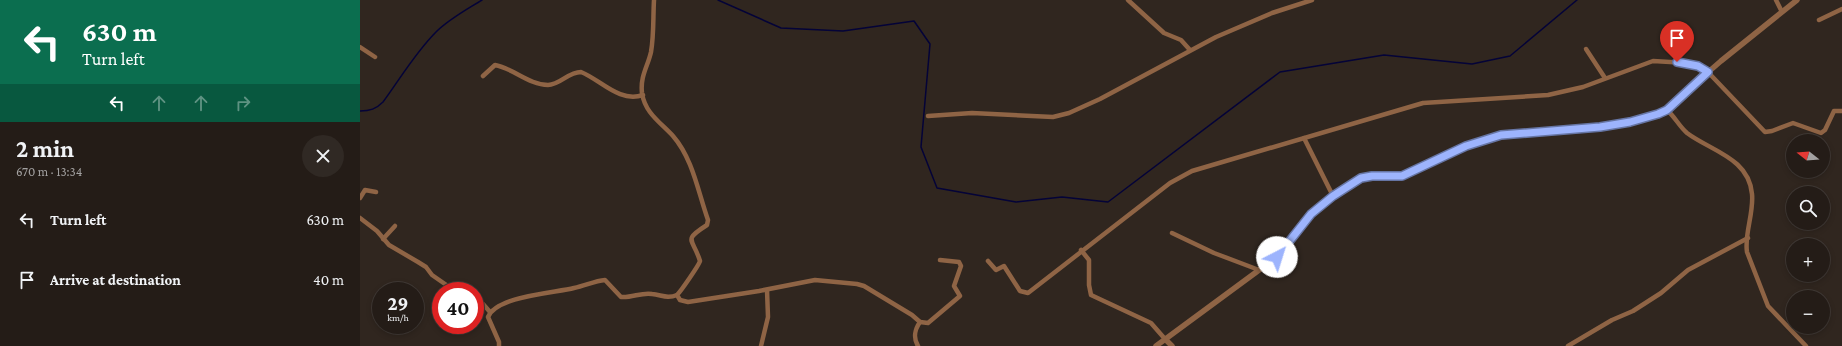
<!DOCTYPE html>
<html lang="en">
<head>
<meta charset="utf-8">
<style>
	:root { --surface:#241c17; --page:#302924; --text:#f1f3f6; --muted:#a3a1a1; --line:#413a36 }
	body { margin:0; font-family:"Crimson Pro",serif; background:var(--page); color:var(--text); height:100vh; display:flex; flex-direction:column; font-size:15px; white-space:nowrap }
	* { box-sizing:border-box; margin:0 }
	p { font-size:13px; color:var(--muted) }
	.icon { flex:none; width:22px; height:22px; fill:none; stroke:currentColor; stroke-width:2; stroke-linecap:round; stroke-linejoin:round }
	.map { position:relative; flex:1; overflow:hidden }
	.panel { display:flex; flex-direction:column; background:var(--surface); width:360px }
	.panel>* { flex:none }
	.hud { background:#0b6e4f; color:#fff; overflow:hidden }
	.needle { width:26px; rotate:287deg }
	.buttons { position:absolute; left:1426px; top:134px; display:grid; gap:8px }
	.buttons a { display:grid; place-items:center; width:44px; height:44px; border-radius:50%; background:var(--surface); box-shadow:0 2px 6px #0003,0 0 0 1px var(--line); font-size:20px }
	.speed { position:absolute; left:12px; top:282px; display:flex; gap:8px; font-size:20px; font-weight:700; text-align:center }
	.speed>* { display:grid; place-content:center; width:52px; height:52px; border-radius:50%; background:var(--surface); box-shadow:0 2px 6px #0003,0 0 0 1px var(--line); line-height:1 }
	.speed small { font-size:10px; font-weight:400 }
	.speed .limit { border:6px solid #d22; background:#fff; color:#111 }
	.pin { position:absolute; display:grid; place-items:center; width:34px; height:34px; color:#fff; margin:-41px -17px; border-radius:50% 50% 50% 0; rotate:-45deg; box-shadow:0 0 4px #0007 }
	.pin .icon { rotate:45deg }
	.me { position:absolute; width:44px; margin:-22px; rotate:40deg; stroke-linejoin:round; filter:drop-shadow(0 0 3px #0008) }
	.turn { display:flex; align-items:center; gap:14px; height:84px; padding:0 16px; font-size:18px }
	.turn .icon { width:52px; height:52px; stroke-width:2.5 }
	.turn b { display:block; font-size:28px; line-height:34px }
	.lanes { display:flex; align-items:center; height:38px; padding:0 16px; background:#0003; justify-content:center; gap:20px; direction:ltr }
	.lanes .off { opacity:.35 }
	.round { display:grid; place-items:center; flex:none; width:42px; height:42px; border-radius:21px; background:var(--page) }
	.overview { display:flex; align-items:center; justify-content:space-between; height:68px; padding:0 16px }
	h1 { font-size:24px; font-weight:700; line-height:30px }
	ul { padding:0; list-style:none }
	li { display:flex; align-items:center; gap:12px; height:60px; padding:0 16px }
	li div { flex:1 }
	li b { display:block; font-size:15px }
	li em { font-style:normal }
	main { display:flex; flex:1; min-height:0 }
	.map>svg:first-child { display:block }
</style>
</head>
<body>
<main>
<section class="panel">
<div class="hud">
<div class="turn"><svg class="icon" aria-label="left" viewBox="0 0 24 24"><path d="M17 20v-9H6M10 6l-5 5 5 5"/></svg><div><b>630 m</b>Turn left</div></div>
<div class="lanes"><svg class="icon" aria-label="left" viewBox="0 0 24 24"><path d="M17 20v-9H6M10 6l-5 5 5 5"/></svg><svg class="icon off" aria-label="ahead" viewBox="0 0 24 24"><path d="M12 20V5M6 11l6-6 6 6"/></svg><svg class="icon off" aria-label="ahead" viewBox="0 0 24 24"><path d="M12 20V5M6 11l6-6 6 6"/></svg><svg class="icon off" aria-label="right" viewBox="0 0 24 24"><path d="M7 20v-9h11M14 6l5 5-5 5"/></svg></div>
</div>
<div class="overview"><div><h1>2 min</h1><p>670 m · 13:34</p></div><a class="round"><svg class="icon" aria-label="close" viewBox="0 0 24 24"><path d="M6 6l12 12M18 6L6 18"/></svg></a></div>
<ul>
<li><svg class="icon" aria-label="left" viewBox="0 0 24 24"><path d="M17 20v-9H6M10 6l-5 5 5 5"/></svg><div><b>Turn left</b></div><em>630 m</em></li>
<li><svg class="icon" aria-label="arrive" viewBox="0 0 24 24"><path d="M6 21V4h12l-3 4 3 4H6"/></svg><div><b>Arrive at destination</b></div><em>40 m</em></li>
</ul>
</section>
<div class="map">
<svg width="1482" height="346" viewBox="0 0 1482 346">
	<rect width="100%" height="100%" fill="#30261f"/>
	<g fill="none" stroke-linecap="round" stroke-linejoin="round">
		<!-- stream -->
		<g stroke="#040338" stroke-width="1.5">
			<path d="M358 0 421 28 483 31 554 21 570 44 561 147 577 188 656 202 702 197 748 202 920 72 1024 55 1112 64 1150 56 1217 0"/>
			<path d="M0 111C10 111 16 109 23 102 40 79 55 53 76 32 89 19 106 10 122 0"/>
		</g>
		<!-- minor -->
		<g stroke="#8f6445" stroke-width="4.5">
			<path d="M294 0C293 17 294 35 291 52 288 66 280 76 282 93 285 113 300 122 313 136 333 159 338 192 348 220L347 225C322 241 333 238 340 261 339 265 321 291 317 295L320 300 328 302 399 291 455 280 497 284 504 286 552 315 560 322"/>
			<path d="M768 0 804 33 821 40 830 50"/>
			<path d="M1416 0 1422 12"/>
			<path d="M1459 20 1482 9"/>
			<path d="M0 47 15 57"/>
			<path d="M1226 49 1245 78"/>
			<path d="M123 76 135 65C153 68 169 85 188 85 200 85 208 72 221 72 241 80 259 103 283 95"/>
			<path d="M1307 110C1315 117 1319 126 1327 133 1351 151 1389 158 1392 194 1394 213 1384 235 1387 252L1408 306 1446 346"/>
			<path d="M568 116 612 113 693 117 709 113 740 99 856 37 912 13 952 0"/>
			<path d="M944 138 973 196"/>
			<path d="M0 198 5 190 16 192"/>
			<path d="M0 218 17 231 29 245 58 262 66 267 72 275 95 291"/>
			<path d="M812 233 854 253 899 270"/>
			<path d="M23 239 35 226"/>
			<path d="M721 250 729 260V285L731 295 791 323 805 339"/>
			<path d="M628 261 636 270 644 266 660 291 668 293 810 183 832 171 1063 103 1188 95 1223 87 1293 61 1327 63 1346 70 1405 132 1412 131 1433 123 1461 133 1465 130 1474 111H1482"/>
			<path d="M115 303 123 304 130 312"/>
			<path d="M139 346V342L128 317C137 296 194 293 214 288 225 286 234 281 245 280L261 297C272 298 282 292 292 294 302 295 307 299 317 295"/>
			<path d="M401 346 408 317 407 290"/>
			<path d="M558 346C553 338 555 329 560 322L568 323 600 296 594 286 601 266 599 262 580 260"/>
			<path d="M1208 346 1252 320 1273 311 1301 293 1328 270 1388 238"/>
		</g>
		<!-- tertiary -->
		<g stroke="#8f6445" stroke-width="5.5">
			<path d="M805 339 812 346"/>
			<path d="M796 346 914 259 951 214 973 196 1001 178 1012 176H1042L1106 146 1141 135 1240 127 1270 122 1301 113 1361 61 1437 0"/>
		</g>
	</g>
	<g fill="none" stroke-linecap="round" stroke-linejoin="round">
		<defs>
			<path id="route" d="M917 257 951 214 973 196 1001 178 1012 176H1042L1106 146 1141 135 1240 127 1270 122 1298 114 1307 110 1348 72 1338 66 1317 62"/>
		</defs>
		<!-- route casing -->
		<use href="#route" stroke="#6675a4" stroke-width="10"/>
		<!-- route -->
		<use href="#route" stroke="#9db4fd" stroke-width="7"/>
	</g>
</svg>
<div class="buttons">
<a><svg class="needle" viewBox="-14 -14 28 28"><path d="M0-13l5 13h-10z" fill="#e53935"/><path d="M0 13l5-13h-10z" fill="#a3a1a1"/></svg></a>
<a><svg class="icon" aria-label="search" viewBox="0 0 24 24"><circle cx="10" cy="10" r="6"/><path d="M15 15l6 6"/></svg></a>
<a>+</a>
<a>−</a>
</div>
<div class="speed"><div>29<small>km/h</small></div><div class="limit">40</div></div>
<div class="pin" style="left:1317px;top:62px;background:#d93025"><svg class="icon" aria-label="arrive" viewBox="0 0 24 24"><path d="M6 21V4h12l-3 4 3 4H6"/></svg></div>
<svg class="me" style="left:917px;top:257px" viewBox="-20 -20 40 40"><circle r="19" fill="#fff"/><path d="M0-13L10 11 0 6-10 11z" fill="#9db4fd"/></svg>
</div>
</main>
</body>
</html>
